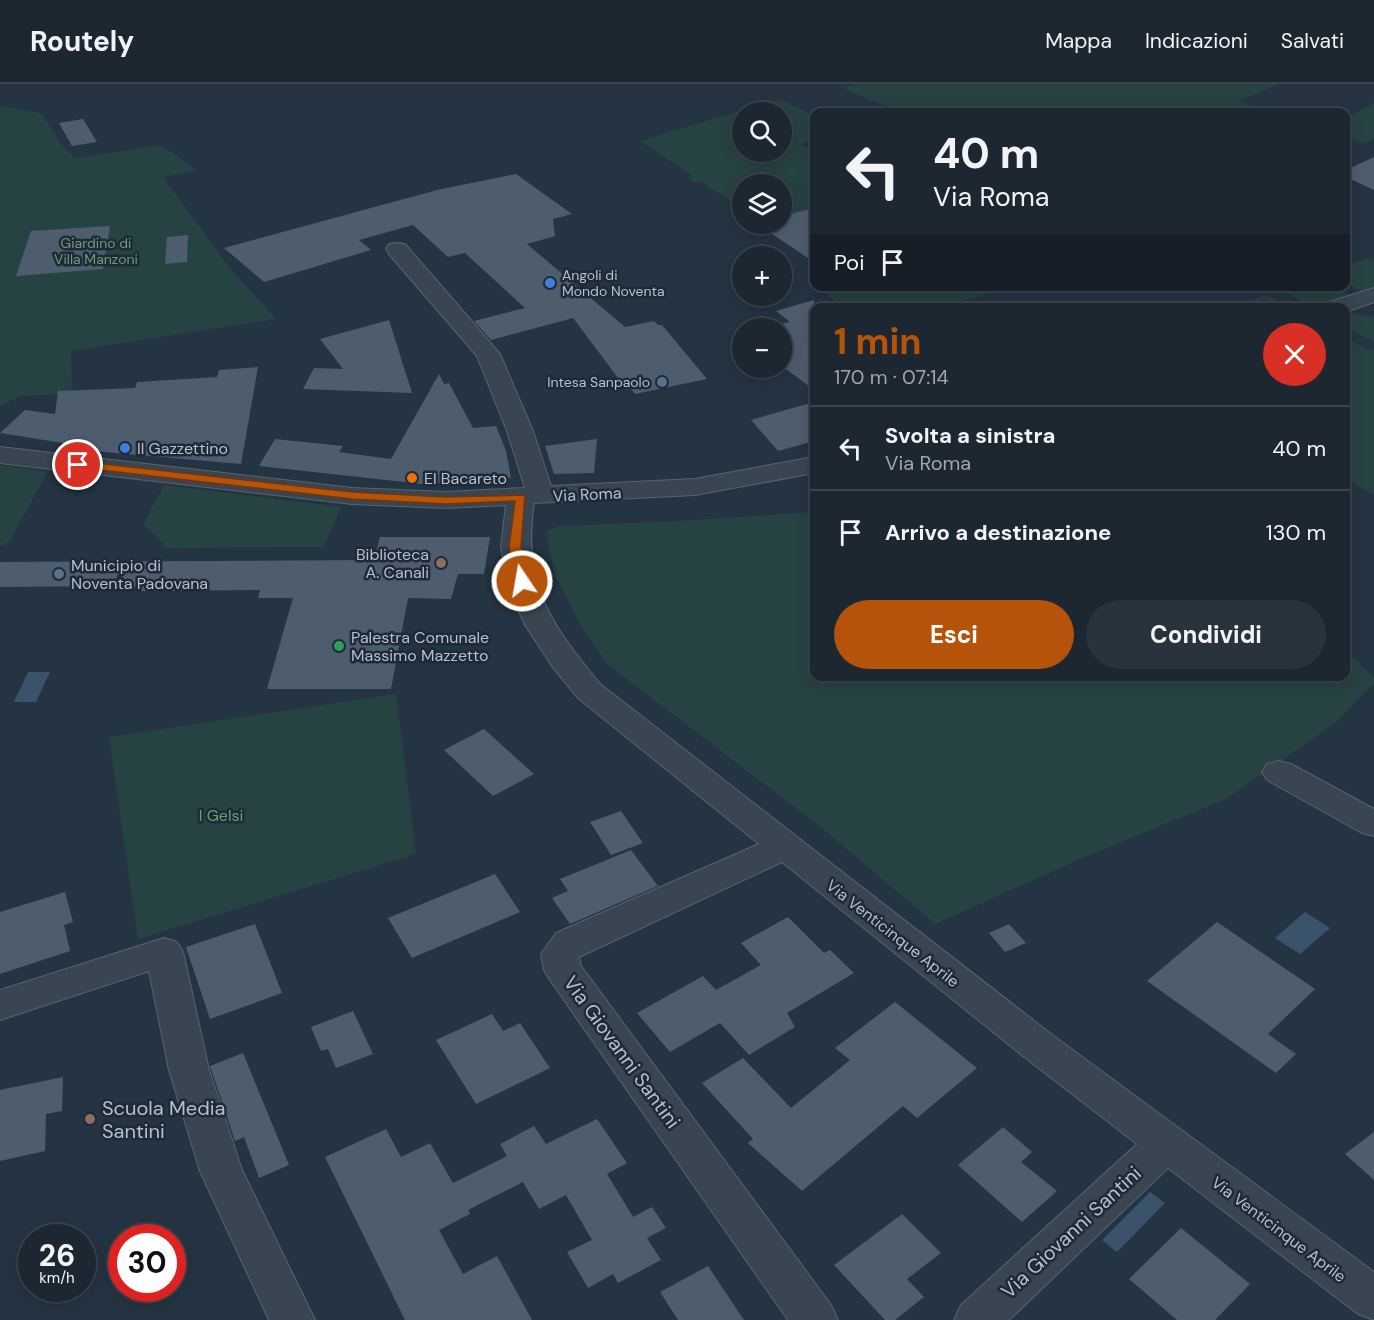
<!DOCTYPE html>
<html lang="it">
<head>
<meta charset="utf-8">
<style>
	:root { --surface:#1c2732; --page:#29333e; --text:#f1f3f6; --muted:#a0a5ac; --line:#3a444d; --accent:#b45309 }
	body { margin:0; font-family:"DM Sans",sans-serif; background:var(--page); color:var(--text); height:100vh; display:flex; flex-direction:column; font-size:22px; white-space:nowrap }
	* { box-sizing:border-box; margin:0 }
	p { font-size:20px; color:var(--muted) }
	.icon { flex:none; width:33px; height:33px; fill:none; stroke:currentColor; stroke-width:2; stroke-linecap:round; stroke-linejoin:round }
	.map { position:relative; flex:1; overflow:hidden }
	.sheet { position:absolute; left:810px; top:219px; width:540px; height:378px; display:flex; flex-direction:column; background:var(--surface); border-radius:12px; box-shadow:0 3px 15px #0003,0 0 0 2px var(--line) }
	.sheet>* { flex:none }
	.top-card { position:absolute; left:810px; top:24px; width:540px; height:183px; border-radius:12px; box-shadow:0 3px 15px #0003,0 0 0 2px var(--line); background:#1c2732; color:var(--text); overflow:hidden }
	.tools { position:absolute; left:732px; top:18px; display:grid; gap:12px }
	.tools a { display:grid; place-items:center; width:60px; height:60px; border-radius:50%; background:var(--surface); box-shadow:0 3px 15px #0003,0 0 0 2px var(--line); font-size:30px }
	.speed { position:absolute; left:18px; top:1140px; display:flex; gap:12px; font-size:30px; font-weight:700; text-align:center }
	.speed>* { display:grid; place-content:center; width:78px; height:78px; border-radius:50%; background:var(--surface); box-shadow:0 3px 15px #0003,0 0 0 2px var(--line); line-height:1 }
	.speed small { font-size:15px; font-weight:400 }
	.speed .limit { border:9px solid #d22; background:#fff; color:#111 }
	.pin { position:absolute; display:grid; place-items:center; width:51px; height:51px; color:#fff; margin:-26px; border:3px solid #fff; border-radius:50%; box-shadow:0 2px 6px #0007 }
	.me { position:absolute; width:66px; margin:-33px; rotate:348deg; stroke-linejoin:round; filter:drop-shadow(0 0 4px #0008) }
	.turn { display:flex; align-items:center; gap:21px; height:126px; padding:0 24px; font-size:27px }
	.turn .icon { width:78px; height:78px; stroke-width:2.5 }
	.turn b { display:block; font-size:42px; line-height:51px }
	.then { display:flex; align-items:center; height:57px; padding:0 24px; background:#0003; gap:12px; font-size:22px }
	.round { display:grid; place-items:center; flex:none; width:63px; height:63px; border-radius:32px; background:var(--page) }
	.summary { display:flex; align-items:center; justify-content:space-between; height:102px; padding:0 24px }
	h1 { font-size:36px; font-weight:700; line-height:45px; color:var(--accent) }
	.action { display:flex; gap:12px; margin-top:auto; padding:12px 24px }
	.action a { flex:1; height:69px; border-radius:36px; background:var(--accent); color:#fff; font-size:24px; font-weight:700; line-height:69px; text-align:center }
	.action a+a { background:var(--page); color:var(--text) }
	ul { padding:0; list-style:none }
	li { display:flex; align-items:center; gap:18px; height:84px; padding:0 24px; border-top:2px solid var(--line) }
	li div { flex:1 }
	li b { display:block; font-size:22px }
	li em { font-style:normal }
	header { display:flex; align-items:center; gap:36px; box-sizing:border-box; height:84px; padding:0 30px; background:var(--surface); border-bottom:2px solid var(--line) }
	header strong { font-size:28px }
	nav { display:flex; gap:33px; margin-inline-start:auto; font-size:21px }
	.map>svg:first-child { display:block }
</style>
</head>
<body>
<header>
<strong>Routely</strong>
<nav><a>Mappa</a><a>Indicazioni</a><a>Salvati</a></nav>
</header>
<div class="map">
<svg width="1374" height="1236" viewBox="0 0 1374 1236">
	<rect width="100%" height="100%" fill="#253442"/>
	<!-- green -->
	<g fill="#274243" fill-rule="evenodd">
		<path d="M855 0H1279L1239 17 1271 28H898L843 4Z"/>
		<path d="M780 15 814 31V55L800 60 814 67V172L798 159 784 158 757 140H782V100H742V125L700 97 694 98 688 94 693 92 640 57ZM742 28H782V68H742Z"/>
		<path d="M1374 19V54L1363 60 1346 53V34Z"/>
		<path d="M0 22 41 29 64 64 76 74 162 61 196 86 163 93 229 183 276 235 71 267 72 310 21 312 0 322Z"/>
		<path d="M1367 174 1374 177V203L1361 207 1346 199V182Z"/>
		<path d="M1287 202 1333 203 1350 211 1313 223 1279 205Z"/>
		<path d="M817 203H1001L994 204 998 207 940 223 844 224Z"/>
		<path d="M1266 211 1291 223H1231Z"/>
		<path d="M1346 229 1374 233V258L1346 243Z"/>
		<path d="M1346 253 1369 266 1374 264V411L1346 396Z"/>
		<path d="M0 381 45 387 47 389 11 455 4 462 0 461Z"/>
		<path d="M164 401H165L341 423 324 463 163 464 164 460 143 440Z"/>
		<path d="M814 428V592H1346V566L1374 594V599L1334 640 1226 715 1085 773 935 840 822 744 607 580 580 540 555 491 546 448 558 442 679 437Z"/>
		<path d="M396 610 416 770 138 855 109 653Z"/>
	</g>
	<!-- water -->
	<g fill="#3a536b">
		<path d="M28 588H50L36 618H14Z"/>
		<path d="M1305 828 1330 844 1300 870 1275 854Z"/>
		<path d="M1150 1108 1165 1119 1117 1168 1102 1156Z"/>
	</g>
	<!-- building -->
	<g fill="#4e5d6d">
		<path d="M83 35 97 58 72 62 59 39Z"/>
		<path d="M1374 73V106L1346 93V86Z"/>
		<path d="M516 90 572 130 553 135 555 152 527 160 625 243 654 237 658 241H662L707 295 635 310 631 305 627 306 573 234 491 256 474 237 525 224 465 169 448 173 413 141 359 156 371 166 264 198 224 164 437 106Z"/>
		<path d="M814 124V178L757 140H782V132Z"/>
		<path d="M110 142 103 185 16 192 31 147Z"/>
		<path d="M188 151 187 178 165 180 167 153Z"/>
		<path d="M814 216V306L782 282V256H785L782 253V244L767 243 790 238 776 227Z"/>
		<path d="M389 236 412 309 303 305 314 284 343 285 320 255Z"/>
		<path d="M258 283 241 380 59 364 63 359 0 349 25 326 55 330 58 307 135 304 137 298 217 293 219 286Z"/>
		<path d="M439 290 444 300 449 299 473 344 496 342 506 367 511 394 422 400 259 382 275 355 343 362 339 368 391 375Z"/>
		<path d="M814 318V357L778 367 751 336Z"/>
		<path d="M597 355 594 389 554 390 545 362Z"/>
		<path d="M380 453H490L484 490H458L451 515 408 514 391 605H267L293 514H258L260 506 140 507 118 490 112 502 0 503V478L374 476Z"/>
		<path d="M484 645 534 690 493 712 444 666Z"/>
		<path d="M621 727 643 759 611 771 590 738Z"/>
		<path d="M631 766 658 802 570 840 552 814 568 807 560 795Z"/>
		<path d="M495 790 520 828 412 874 388 834Z"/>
		<path d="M65 808 73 838 64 841 70 867 0 890V828Z"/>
		<path d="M788 833 824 869 830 866 854 889 787 929 795 943 749 971 720 939 670 968 637 929 703 892 716 906 761 881 741 859Z"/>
		<path d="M1217 838 1315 905 1268 950 1296 970 1276 989 1147 897Z"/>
		<path d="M255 840 282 909 210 935 186 863Z"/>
		<path d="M1009 840 1026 859 1005 868 989 849Z"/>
		<path d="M895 918 977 984 917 1034 903 1022 802 1107 748 1059 753 1055 702 999 743 974 791 1024 850 976 835 964Z"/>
		<path d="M353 927 373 970 336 984 328 965 321 967 311 943Z"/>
		<path d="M492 930 503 947 520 939 550 984 476 1020 436 956Z"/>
		<path d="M243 969 289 1081 259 1094 244 1053 235 1057 210 982Z"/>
		<path d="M63 993 62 1027 46 1030 45 1067 0 1077V1006Z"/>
		<path d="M597 1035 627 1079 607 1090 633 1133 652 1123 666 1144 647 1154 661 1176 618 1199 613 1190 588 1204 567 1168 592 1156 566 1111 539 1125 523 1098 468 1126 470 1130 439 1146 463 1190 497 1172 532 1236H405L325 1073 386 1045 401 1073 430 1059 453 1099 507 1072 500 1060 534 1042 546 1060Z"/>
		<path d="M1003 1043 1032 1068 1021 1078 1057 1107 1022 1138 958 1081Z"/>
		<path d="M1374 1048V1096L1345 1070Z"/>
		<path d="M902 1130 941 1169 907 1195 924 1213 895 1236H885L834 1181Z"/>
		<path d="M1181 1144 1250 1200 1215 1236H1177L1129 1195Z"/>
		<path d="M708 1182 744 1236H678L660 1208Z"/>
	</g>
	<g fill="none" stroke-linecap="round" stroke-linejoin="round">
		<defs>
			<g id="minor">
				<path d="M397 159 405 160 500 270 533 347 551 402 695 395 814 373V389L695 411 534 419C521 500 551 540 600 600L1051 950 1374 1188V1236L1358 1230 1168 1084 1009 1236H954L961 1221 1137 1060 1023 972 782 778 579 873 581 882 831 1221 838 1236H788L550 896 544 886 541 870 556 849 759 760 578 614 552 582 525 541 509 504 501 463 506 421 446 424 352 420 0 379V363L352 404 446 408 525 404 507 347 477 272 389 170 386 165 389 160Z"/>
				<path d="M1374 204V218L1346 228V224H1323L1326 219Z"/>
				<path d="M1279 677 1291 680 1374 725V752L1362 749 1267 696 1262 688 1267 680Z"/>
				<path d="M164 854 177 858 183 868 209 986 242 1086 315 1236H269L200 1087 169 986 149 887 0 936V906Z"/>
			</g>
		</defs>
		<!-- minor casing -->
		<use href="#minor" stroke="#57636f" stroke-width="2"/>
		<!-- minor -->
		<use href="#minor" fill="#394551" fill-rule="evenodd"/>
	</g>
	<!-- route -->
	<path fill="#b45309" stroke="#753606" stroke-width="1.5" d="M78 377 352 408 446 413 525 411 521 463 528 497 522 500 516 497 509 463 515 417 446 420 352 415 74 383 73 381Z"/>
	<!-- markers -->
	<g fill="#3f7fe0" stroke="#1e2a37" stroke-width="2">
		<circle cx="550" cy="199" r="6"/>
		<circle cx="125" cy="364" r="6"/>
	</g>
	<g fill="#5c6f8a" stroke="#1e2a37" stroke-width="2">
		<circle cx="662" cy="298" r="6"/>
		<circle cx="59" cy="490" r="6"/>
	</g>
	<circle fill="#e8710a" stroke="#1e2a37" stroke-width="2" cx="412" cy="394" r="6"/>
	<g fill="#8d6e63" stroke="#1e2a37" stroke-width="2">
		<circle cx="441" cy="479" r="6"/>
		<circle cx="90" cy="1035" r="6"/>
	</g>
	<circle fill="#2e9e5b" stroke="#1e2a37" stroke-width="2" cx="339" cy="562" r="6"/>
	<g text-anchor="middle" stroke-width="5" stroke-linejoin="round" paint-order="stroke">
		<!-- far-park labels -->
		<g font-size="14" fill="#6c9d73" stroke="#1e2a37">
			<text x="96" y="164">Giardino di<tspan x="96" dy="16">Villa Manzoni</tspan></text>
		</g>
		<!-- far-poi labels -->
		<g font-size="14" fill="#b6c0cc" stroke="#1e2a37" text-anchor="start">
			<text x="562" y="196">Angoli di<tspan x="562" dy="16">Mondo Noventa</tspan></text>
			<text x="650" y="303" text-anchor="end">Intesa Sanpaolo</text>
		</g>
		<!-- poi labels -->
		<g font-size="16" fill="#b6c0cc" stroke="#1e2a37" text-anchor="start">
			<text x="137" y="370">Il Gazzettino</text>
			<text x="424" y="400">El Bacareto</text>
			<text x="429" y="476" text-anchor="end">Biblioteca<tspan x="429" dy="18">A. Canali</tspan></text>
			<text x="71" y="487">Municipio di<tspan x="71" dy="18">Noventa Padovana</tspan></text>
			<text x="351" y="559">Palestra Comunale<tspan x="351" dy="18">Massimo Mazzetto</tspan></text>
		</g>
		<!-- street labels -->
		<g font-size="16" fill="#b6c0cc" stroke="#1e2a37">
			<text transform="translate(587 410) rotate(-3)" y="6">Via Roma</text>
			<text transform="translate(893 849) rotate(38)" y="6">Via Venticinque Aprile</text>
			<text transform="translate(1279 1145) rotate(37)" y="6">Via Venticinque Aprile</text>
		</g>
		<!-- park labels -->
		<g font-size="16" fill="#6c9d73" stroke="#1e2a37">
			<text x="221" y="737">I Gelsi</text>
		</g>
		<!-- near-street labels -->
		<g font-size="20" fill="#b6c0cc" stroke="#1e2a37">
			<text transform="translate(622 968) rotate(54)" y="7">Via Giovanni Santini</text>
			<text transform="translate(1071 1148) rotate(-43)" y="7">Via Giovanni Santini</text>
		</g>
		<!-- near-poi labels -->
		<g font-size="20" fill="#b6c0cc" stroke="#1e2a37" text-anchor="start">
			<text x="102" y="1031">Scuola Media<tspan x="102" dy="23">Santini</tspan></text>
		</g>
	</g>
</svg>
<div class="tools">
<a><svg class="icon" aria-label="search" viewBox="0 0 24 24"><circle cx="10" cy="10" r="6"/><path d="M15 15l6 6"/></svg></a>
<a><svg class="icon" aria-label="layers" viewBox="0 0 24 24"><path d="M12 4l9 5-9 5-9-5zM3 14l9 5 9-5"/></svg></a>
<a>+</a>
<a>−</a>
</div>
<div class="speed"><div>26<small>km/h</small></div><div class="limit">30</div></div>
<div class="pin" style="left:78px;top:381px;background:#d93025"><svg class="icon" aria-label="arrive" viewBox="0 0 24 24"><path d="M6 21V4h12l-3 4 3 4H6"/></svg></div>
<svg class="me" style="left:522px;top:497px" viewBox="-20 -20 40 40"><circle r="17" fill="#b45309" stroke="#fff" stroke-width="3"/><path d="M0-11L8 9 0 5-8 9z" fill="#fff"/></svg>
<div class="top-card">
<div class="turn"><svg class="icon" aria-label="left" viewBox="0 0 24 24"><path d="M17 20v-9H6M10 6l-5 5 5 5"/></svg><div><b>40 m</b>Via Roma</div></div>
<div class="then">Poi<svg class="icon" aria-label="arrive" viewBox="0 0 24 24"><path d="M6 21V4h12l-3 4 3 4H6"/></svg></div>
</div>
<section class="sheet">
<div class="summary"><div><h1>1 min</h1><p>170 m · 07:14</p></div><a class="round" style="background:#d93025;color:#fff"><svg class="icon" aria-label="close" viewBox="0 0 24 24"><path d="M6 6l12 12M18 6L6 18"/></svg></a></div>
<ul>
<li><svg class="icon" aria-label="left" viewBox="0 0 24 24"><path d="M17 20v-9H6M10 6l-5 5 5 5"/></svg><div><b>Svolta a sinistra</b><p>Via Roma</p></div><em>40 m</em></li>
<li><svg class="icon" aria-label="arrive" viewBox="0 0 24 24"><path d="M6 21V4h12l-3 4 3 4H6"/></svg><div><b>Arrivo a destinazione</b></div><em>130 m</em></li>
</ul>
<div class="action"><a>Esci</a><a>Condividi</a></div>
</section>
</div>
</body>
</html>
